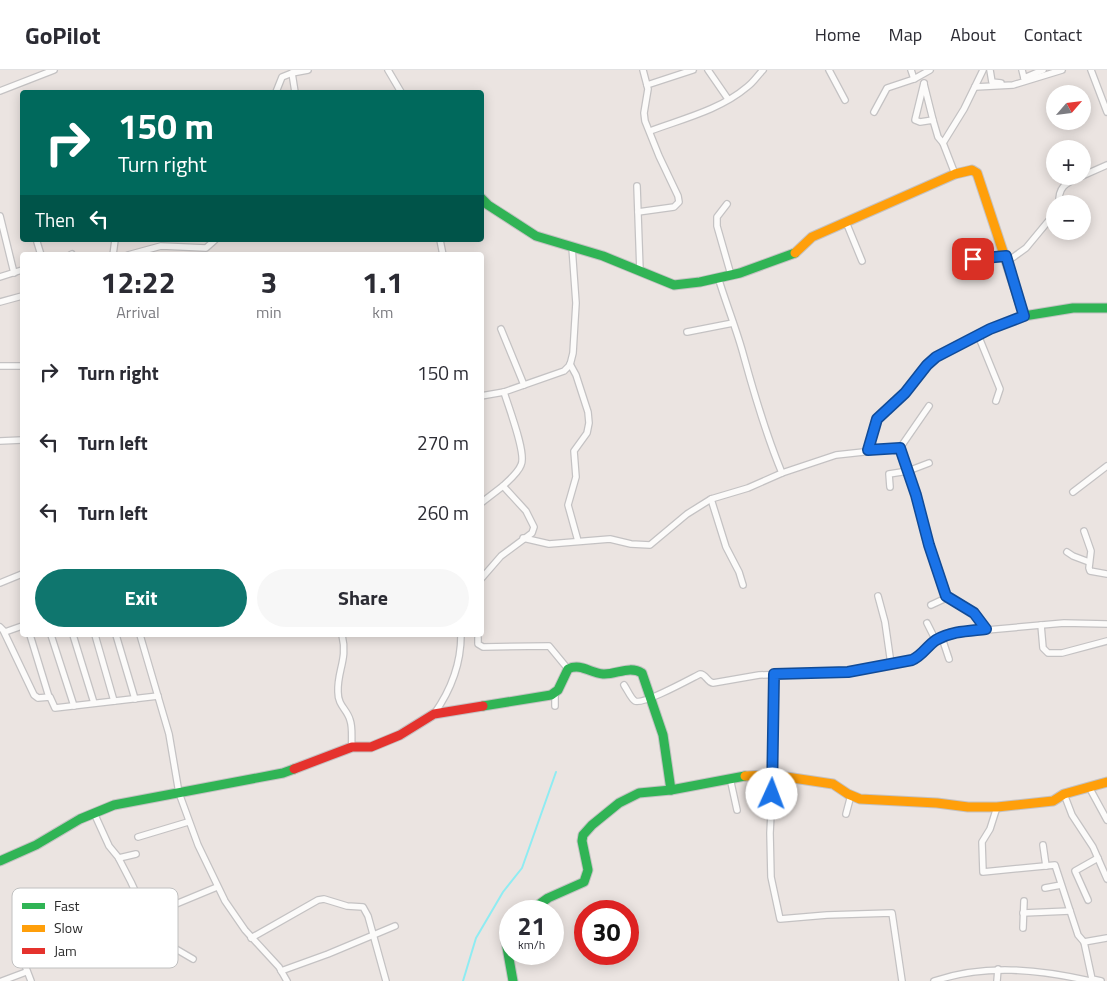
<!DOCTYPE html>
<html lang="en">
<head>
<meta charset="utf-8">
<style>
	:root { --surface:#fff; --page:#f7f7f7; --text:#2b2b33; --muted:#7c7c81; --line:#e1e1e2; --accent:#0f766e }
	body { margin:0; font-family:"Titillium Web",sans-serif; background:var(--page); color:var(--text); height:100vh; display:flex; flex-direction:column; font-size:19px; white-space:nowrap }
	* { box-sizing:border-box; margin:0 }
	p { font-size:16px; color:var(--muted) }
	.icon { flex:none; width:28px; height:28px; fill:none; stroke:currentColor; stroke-width:2; stroke-linecap:round; stroke-linejoin:round }
	.map { position:relative; flex:1; overflow:hidden }
	.drawer { position:absolute; left:20px; top:182px; width:464px; height:385px; display:flex; flex-direction:column; background:var(--surface); border-radius:5px; box-shadow:0 2px 12px #0003 }
	.drawer>* { flex:none }
	.banner { position:absolute; left:20px; top:20px; width:464px; height:152px; border-radius:5px; box-shadow:0 2px 12px #0003; background:#00695c; color:#fff; overflow:hidden }
	.needle { width:32px; rotate:62deg }
	.buttons { position:absolute; left:1046px; top:15px; display:grid; gap:10px }
	.buttons a { display:grid; place-items:center; width:45px; height:45px; border-radius:50%; background:var(--surface); box-shadow:0 2px 12px #0003; font-size:25px }
	.speed { position:absolute; left:499px; top:830px; display:flex; gap:10px; font-size:25px; font-weight:700; text-align:center }
	.speed>* { display:grid; place-content:center; width:65px; height:65px; border-radius:50%; background:var(--surface); box-shadow:0 2px 12px #0003; line-height:1 }
	.speed small { font-size:12px; font-weight:400 }
	.speed .limit { border:8px solid #d22; background:#fff; color:#111 }
	.pin { position:absolute; display:grid; place-items:center; width:42px; height:42px; color:#fff; margin:-21px; border-radius:10px; box-shadow:0 2px 8px #0006 }
	.me { position:absolute; width:55px; margin:-28px; rotate:2deg; stroke-linejoin:round; filter:drop-shadow(0 0 4px #0008) }
	.turn { display:flex; align-items:center; gap:18px; height:105px; padding:0 15px; font-size:22px }
	.turn .icon { width:65px; height:65px; stroke-width:2.5 }
	.turn b { display:block; font-size:35px; line-height:42px }
	.then { display:flex; align-items:center; height:48px; padding:0 15px; background:#0003; gap:10px; font-size:19px }
	.eta { display:flex; justify-content:space-evenly; align-items:center; height:85px; text-align:center }
	.eta b { font-size:30px; font-weight:700; line-height:35px }
	.primary-button { display:flex; gap:10px; margin-top:auto; padding:10px 15px }
	.primary-button a { flex:1; height:58px; border-radius:30px; background:var(--accent); color:#fff; font-size:20px; font-weight:700; line-height:58px; text-align:center }
	.primary-button a+a { background:var(--page); color:var(--text) }
	ul { padding:0; list-style:none }
	li { display:flex; align-items:center; gap:15px; height:70px; padding:0 15px }
	li div { flex:1 }
	li b { display:block; font-size:19px }
	li em { font-style:normal }
	header { display:flex; align-items:center; gap:30px; box-sizing:border-box; height:70px; padding:0 25px; background:var(--surface); border-bottom:1px solid var(--line) }
	header strong { font-size:24px }
	nav { display:flex; gap:28px; margin-inline-start:auto; font-size:18px }
	.map>svg:first-child { display:block }
</style>
</head>
<body>
<header>
<strong>GoPilot</strong>
<nav><a>Home</a><a>Map</a><a>About</a><a>Contact</a></nav>
</header>
<div class="map">
<svg width="1107" height="911" viewBox="0 0 1107 911">
	<rect width="100%" height="100%" fill="#ebe4e1"/>
	<g fill="none" stroke-linecap="round" stroke-linejoin="round">
		<!-- stream -->
		<path stroke="#8fecf2" stroke-width="2" d="M463 911 476 868 503 822 522 798 556 702"/>
		<defs>
			<g id="street">
				<path d="M388 0 401 22"/>
				<path d="M708 0 728 29"/>
				<path d="M829 0 845 30"/>
				<path d="M911 0 914 9"/>
				<path d="M990 0 992 12 1001 13"/>
				<path d="M1022 0 1024 8"/>
				<path d="M1091 0 1107 42"/>
				<path d="M292 3 295 22"/>
				<path d="M1024 8 1043 0"/>
				<path d="M924 13 915 50 920 52 933 50 938 67 943 73"/>
				<path d="M924 14 933 50"/>
				<path d="M647 15 693 0"/>
				<path d="M975 17 1013 15 1062 0"/>
				<path d="M0 21 54 0"/>
				<path d="M276 22 282 7 292 3 308 0"/>
				<path d="M874 42 887 18 914 9 930 0"/>
				<path d="M650 61C682 49 720 40 747 17 753 13 758 5 763 0"/>
				<path d="M955 104 943 73 964 39 983 0"/>
				<path d="M1082 106 1107 95"/>
				<path d="M637 116 640 201"/>
				<path d="M727 134 717 147V156L731 205"/>
				<path d="M1059 134C1058 115 1067 113 1082 106"/>
				<path d="M638 142 674 137 679 132 678 126 659 86 645 51 644 43 648 19 643 0"/>
				<path d="M0 146 14 203"/>
				<path d="M846 152 862 191"/>
				<path d="M38 170 37 172 41 185"/>
				<path d="M440 170 443 185"/>
				<path d="M70 185 72 184"/>
				<path d="M113 185 115 170"/>
				<path d="M128 185 161 176 206 178 215 170"/>
				<path d="M957 191 1006 186"/>
				<path d="M1008 191 1026 178 1055 143"/>
				<path d="M0 207 22 200"/>
				<path d="M718 207C726 234 737 260 744 287 755 327 766 365 782 403L836 385 900 378 916 425 929 475 946 526 944 529 931 535"/>
				<path d="M0 232 22 226"/>
				<path d="M501 259 524 315"/>
				<path d="M687 262 733 253"/>
				<path d="M978 265 1000 319 996 331"/>
				<path d="M570 294 576 305 588 342 589 353 587 363 574 381 576 407 568 435 578 471"/>
				<path d="M0 296H22"/>
				<path d="M481 326 504 322 564 301 570 295 573 283 576 233 572 177"/>
				<path d="M0 371 22 370"/>
				<path d="M900 378 929 336"/>
				<path d="M868 380 879 346 905 323 927 295 937 287 990 259 1024 246"/>
				<path d="M890 417 889 404 908 401 929 393"/>
				<path d="M1073 422 1107 396"/>
				<path d="M481 433 503 416"/>
				<path d="M1084 461 1091 481 1089 498 1090 501 1107 504"/>
				<path d="M523 468 549 474 610 469 631 474 650 475 687 444 711 429"/>
				<path d="M1067 482 1073 486 1089 492"/>
				<path d="M481 509 501 486 532 463 534 457 526 441 503 416C509 410 518 403 521 395 527 384 508 336 504 322"/>
				<path d="M0 513 22 504"/>
				<path d="M743 515 739 502 726 477 711 429 748 418 782 403"/>
				<path d="M878 526 885 552 891 594"/>
				<path d="M946 526 974 543 986 559"/>
				<path d="M927 553 936 571"/>
				<path d="M1041 555 1043 578 1048 583H1062L1107 571"/>
				<path d="M0 557 5 562 22 556"/>
				<path d="M4 562 34 625 38 628 50 627 55 638 158 626"/>
				<path d="M30 565 49 627"/>
				<path d="M51 565 74 636"/>
				<path d="M73 565 94 633"/>
				<path d="M95 565 114 631"/>
				<path d="M116 565 135 629"/>
				<path d="M140 565 169 664 179 723 198 775 225 831 245 860 279 897 287 911"/>
				<path d="M342 565C348 589 337 601 338 622 338 636 347 639 350 650 353 658 351 669 352 677"/>
				<path d="M478 568V574L483 577 549 576 568 599"/>
				<path d="M942 568 949 589"/>
				<path d="M773 604V705L770 763 771 807 780 849 827 845 892 843 902 911"/>
				<path d="M624 615C627 619 631 629 635 631 643 635 690 609 700 604 706 604 707 612 713 613L759 605 848 602 911 590 916 588 936 571 953 563 1064 553 1107 554"/>
				<path d="M555 636V623"/>
				<path d="M434 644C451 620 461 595 461 565"/>
				<path d="M730 708 737 740"/>
				<path d="M1089 717 1107 750"/>
				<path d="M1064 724 1072 745 1093 777 1107 809"/>
				<path d="M997 737 990 759 982 772 983 802 1055 795 1078 865 1084 872 1092 909 1101 911"/>
				<path d="M94 743 109 776 118 787 131 812 151 856 164 872 193 889"/>
				<path d="M846 744 851 725"/>
				<path d="M138 767 188 752"/>
				<path d="M1043 775 1046 796"/>
				<path d="M119 788 136 784"/>
				<path d="M1045 818 1061 815"/>
				<path d="M1088 830 1075 801 1098 788"/>
				<path d="M1023 843 1070 841"/>
				<path d="M1023 858 1024 831"/>
				<path d="M119 860 147 846 217 817"/>
				<path d="M251 868 318 830 324 829 347 836 363 837 368 846 386 911"/>
				<path d="M1084 872 1107 868"/>
				<path d="M24 883 23 890 31 911"/>
				<path d="M281 901 328 884 395 856"/>
				<path d="M2 911 26 902"/>
				<path d="M934 911C985 894 1037 899 1090 911"/>
				<path d="M997 911 998 899"/>
			</g>
			<g id="fast">
				<path d="M481 128 488 135 536 166 603 186 674 215 700 212 740 203 795 183"/>
				<path d="M1020 233 1024 246 1073 238H1107"/>
				<path d="M483 636 551 625 558 620 568 599C581 593 590 603 603 604 616 605 629 595 642 603L663 665 671 720"/>
				<path d="M0 791 36 775 80 749 114 735 283 703 294 699"/>
				<path d="M530 841 548 828 584 812 588 800 582 771 583 765 592 755 619 733 639 723 671 720 745 706"/>
				<path d="M510 860 506 872 513 911"/>
			</g>
			<g id="slow">
				<path d="M795 183 812 167 955 104 972 100 977 103 1020 233"/>
				<path d="M745 706 773 705 833 714 848 724 860 729 937 733 968 737H997L1053 731 1064 724 1107 712"/>
			</g>
			<path id="jam" d="M294 699 352 677H371L400 665 434 644 483 636"/>
		</defs>
		<!-- street casing -->
		<use href="#street" stroke="#c4c2c3" stroke-width="8"/>
		<!-- fast casing -->
		<use href="#fast" stroke="#c4c2c3" stroke-width="11"/>
		<!-- slow casing -->
		<use href="#slow" stroke="#c4c2c3" stroke-width="11"/>
		<!-- jam casing -->
		<use href="#jam" stroke="#c4c2c3" stroke-width="11"/>
		<!-- street -->
		<use href="#street" stroke="#fcfbfa" stroke-width="5.5"/>
		<!-- fast -->
		<use href="#fast" stroke="#30b455" stroke-width="9"/>
		<!-- slow -->
		<use href="#slow" stroke="#ff9f0a" stroke-width="9"/>
		<!-- jam -->
		<use href="#jam" stroke="#e5322d" stroke-width="9"/>
	</g>
	<g fill="none" stroke-linecap="round" stroke-linejoin="round">
		<defs>
			<path id="route" d="M772 724 774 604 848 602 912 590C922 586 927 576 936 570 952 561 969 561 986 559L974 543 946 526 929 475 916 425 900 378 868 380 877 349 905 323 927 295 936 287 990 259 1024 246 1006 186 973 189"/>
		</defs>
		<!-- route casing -->
		<use href="#route" stroke="#114b97" stroke-width="12"/>
		<!-- route -->
		<use href="#route" stroke="#1a73e8" stroke-width="9"/>
	</g>
	<!-- legend -->
	<rect x="12" y="818" width="166" height="80" rx="8" fill="#fff" stroke="#c0c0c0" stroke-width="1"/>
	<rect x="22" y="833" width="23" height="6" fill="#30b455"/>
	<rect x="22" y="855" width="23" height="7" fill="#ff9f0a"/>
	<rect x="22" y="878" width="23" height="6" fill="#e5322d"/>
	<g font-size="14" fill="#2c2c2c">
		<text x="54" y="841">Fast</text>
		<text x="54" y="863">Slow</text>
		<text x="54" y="886">Jam</text>
	</g>
</svg>
<div class="buttons">
<a><svg class="needle" viewBox="-14 -14 28 28"><path d="M0-13l5 13h-10z" fill="#e53935"/><path d="M0 13l5-13h-10z" fill="#7c7c81"/></svg></a>
<a>+</a>
<a>−</a>
</div>
<div class="speed"><div>21<small>km/h</small></div><div class="limit">30</div></div>
<div class="pin" style="left:973px;top:189px;background:#d93025"><svg class="icon" aria-label="arrive" viewBox="0 0 24 24"><path d="M6 21V4h12l-3 4 3 4H6"/></svg></div>
<svg class="me" style="left:772px;top:724px" viewBox="-20 -20 40 40"><circle r="19" fill="#fff"/><path d="M0-13L10 11 0 6-10 11z" fill="#1a73e8"/></svg>
<div class="banner">
<div class="turn"><svg class="icon" aria-label="right" viewBox="0 0 24 24"><path d="M7 20v-9h11M14 6l5 5-5 5"/></svg><div><b>150 m</b>Turn right</div></div>
<div class="then">Then<svg class="icon" aria-label="left" viewBox="0 0 24 24"><path d="M17 20v-9H6M10 6l-5 5 5 5"/></svg></div>
</div>
<section class="drawer">
<div class="eta">
<div><b>12:22</b><p>Arrival</p></div>
<div><b>3</b><p>min</p></div>
<div><b>1.1</b><p>km</p></div>
</div>
<ul>
<li><svg class="icon" aria-label="right" viewBox="0 0 24 24"><path d="M7 20v-9h11M14 6l5 5-5 5"/></svg><div><b>Turn right</b></div><em>150 m</em></li>
<li><svg class="icon" aria-label="left" viewBox="0 0 24 24"><path d="M17 20v-9H6M10 6l-5 5 5 5"/></svg><div><b>Turn left</b></div><em>270 m</em></li>
<li><svg class="icon" aria-label="left" viewBox="0 0 24 24"><path d="M17 20v-9H6M10 6l-5 5 5 5"/></svg><div><b>Turn left</b></div><em>260 m</em></li>
</ul>
<div class="primary-button"><a>Exit</a><a>Share</a></div>
</section>
</div>
</body>
</html>
